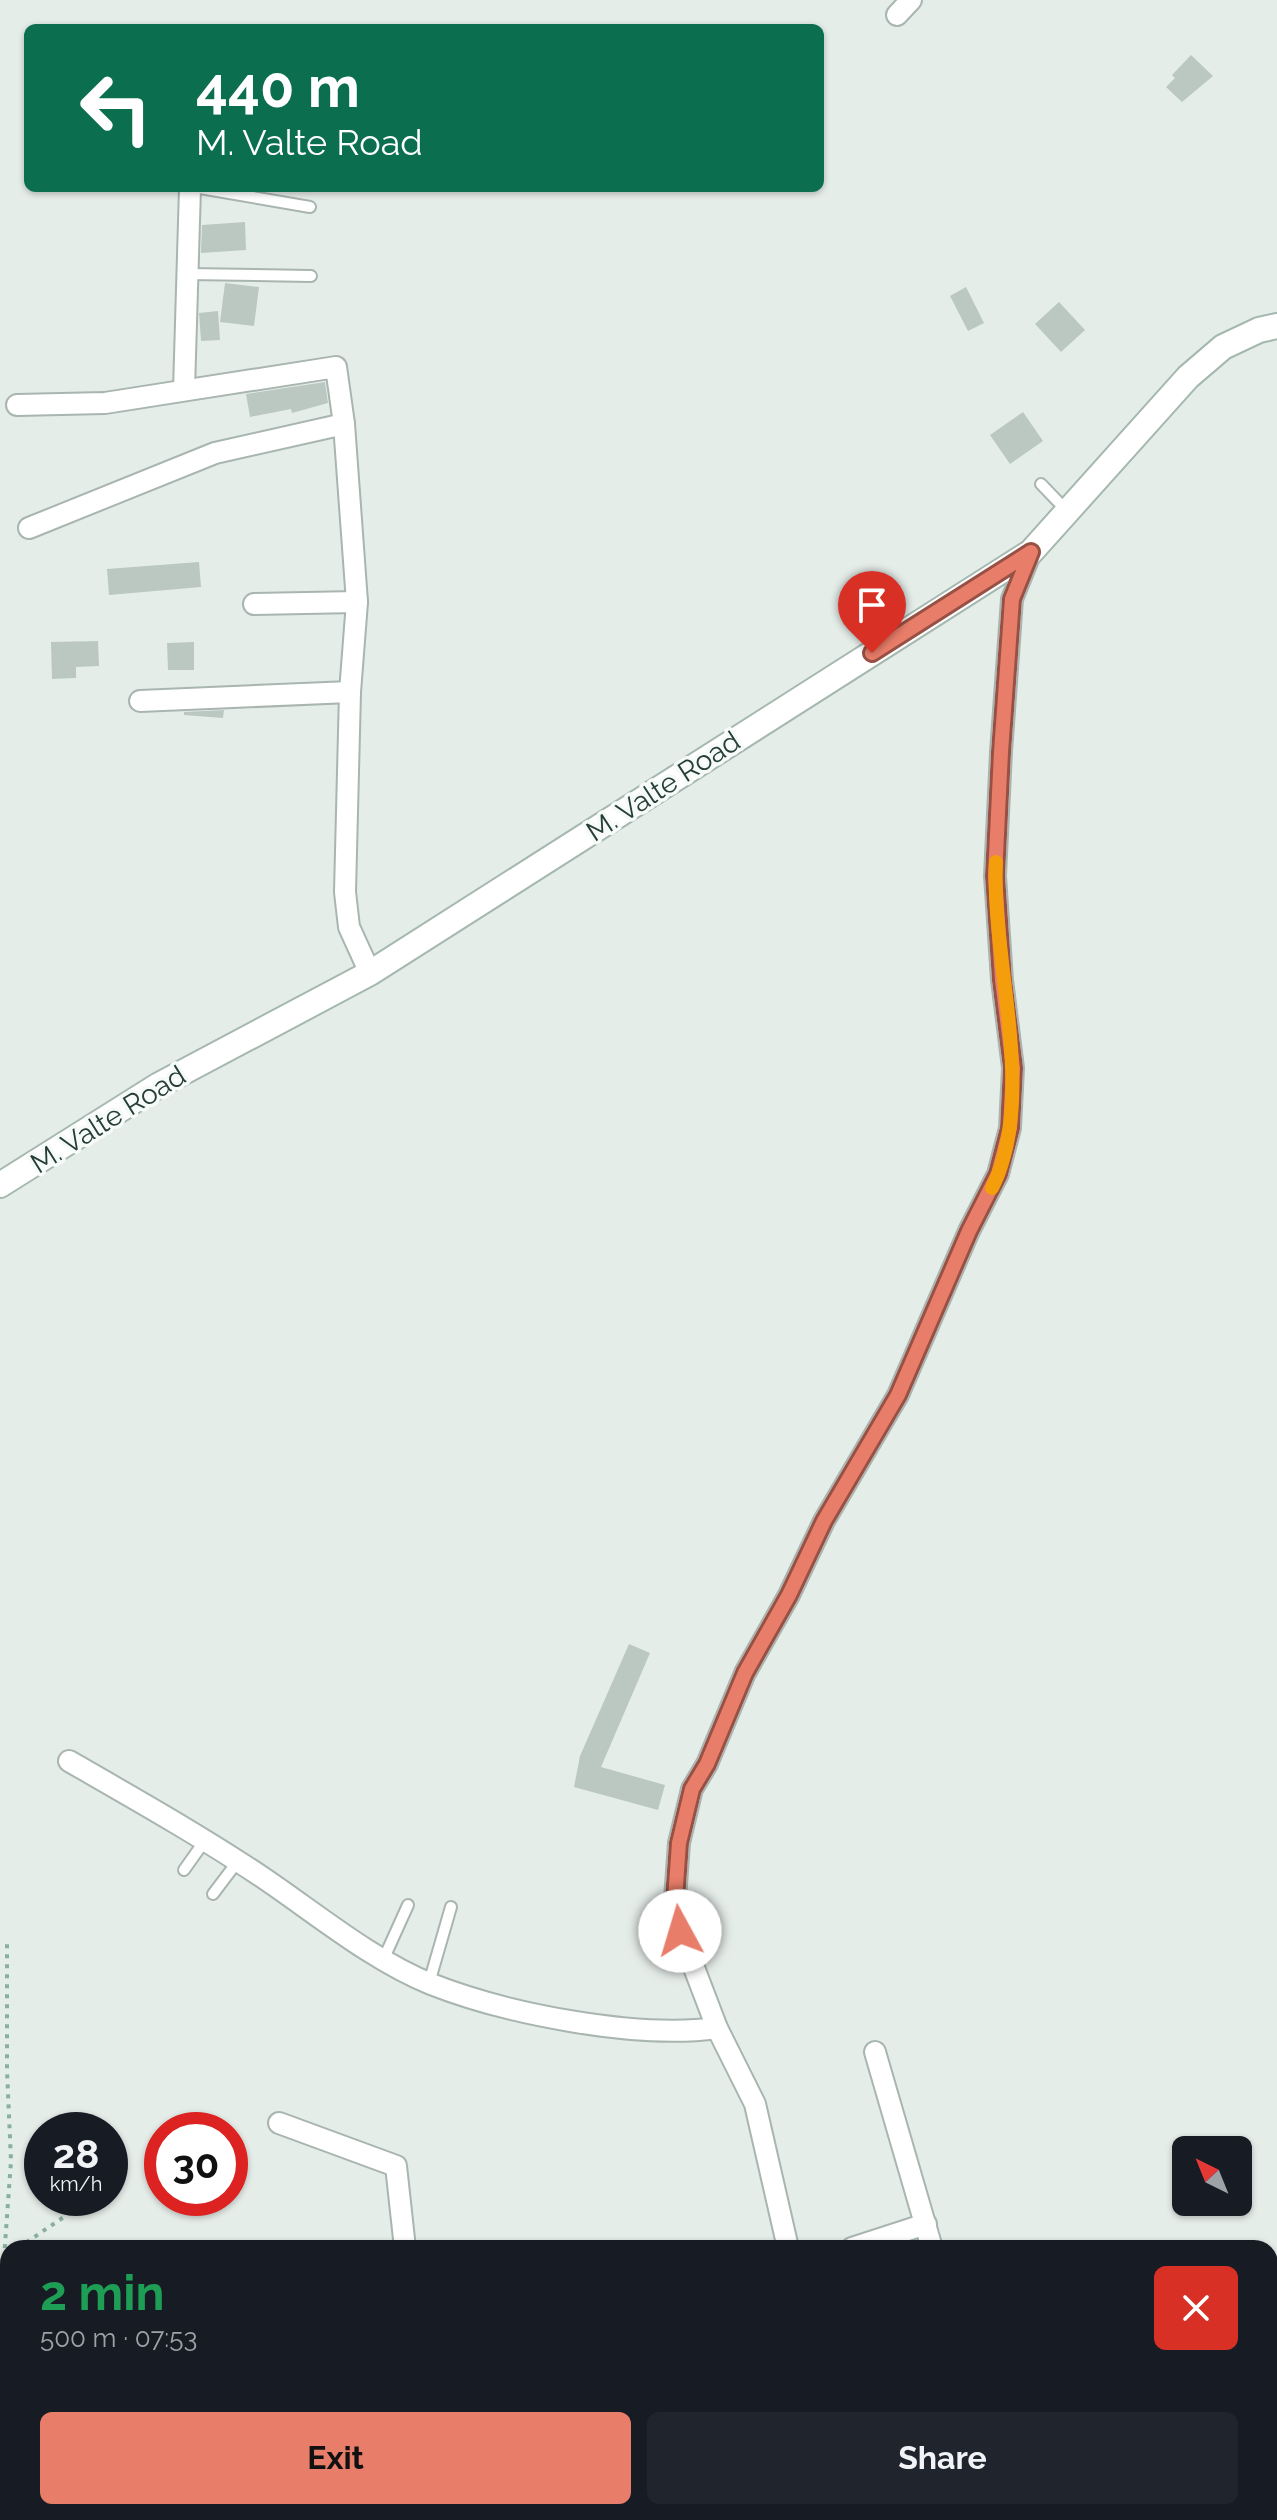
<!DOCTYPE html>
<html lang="en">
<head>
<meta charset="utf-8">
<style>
	:root { --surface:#171b24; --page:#20242c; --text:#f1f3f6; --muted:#9ea1a6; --accent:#e87d69 }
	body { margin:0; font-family:Raleway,sans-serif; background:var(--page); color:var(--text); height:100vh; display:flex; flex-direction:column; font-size:30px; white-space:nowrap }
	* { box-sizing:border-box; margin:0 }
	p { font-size:26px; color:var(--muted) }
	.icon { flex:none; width:44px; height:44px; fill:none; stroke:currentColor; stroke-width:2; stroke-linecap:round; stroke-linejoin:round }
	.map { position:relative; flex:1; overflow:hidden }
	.details { position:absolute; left:0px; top:2240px; width:1278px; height:280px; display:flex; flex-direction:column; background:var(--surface); border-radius:24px 24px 0 0; box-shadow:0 2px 6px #0004 }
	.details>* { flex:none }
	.guide { position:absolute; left:24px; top:24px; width:800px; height:168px; border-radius:12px; box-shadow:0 2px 6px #0004; background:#0b6e4f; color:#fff; overflow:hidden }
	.needle { width:52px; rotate:317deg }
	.tools { position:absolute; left:1172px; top:2136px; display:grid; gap:16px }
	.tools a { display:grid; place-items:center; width:80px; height:80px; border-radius:12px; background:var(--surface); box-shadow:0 2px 6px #0004; font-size:40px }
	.speed { position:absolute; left:24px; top:2112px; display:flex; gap:16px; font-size:40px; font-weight:700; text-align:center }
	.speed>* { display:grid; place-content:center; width:104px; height:104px; border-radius:50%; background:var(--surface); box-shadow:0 2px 6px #0004; line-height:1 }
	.speed small { font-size:20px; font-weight:400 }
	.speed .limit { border:12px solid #d22; background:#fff; color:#111 }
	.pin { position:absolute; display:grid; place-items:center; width:68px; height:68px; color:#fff; margin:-82px -34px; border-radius:50% 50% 50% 0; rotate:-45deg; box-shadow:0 0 8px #0007 }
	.pin .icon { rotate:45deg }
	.me { position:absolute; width:88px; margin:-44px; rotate:354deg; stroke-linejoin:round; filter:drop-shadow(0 0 6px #0008) }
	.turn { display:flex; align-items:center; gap:28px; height:168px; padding:0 40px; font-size:36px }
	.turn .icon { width:104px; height:104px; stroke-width:2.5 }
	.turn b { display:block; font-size:56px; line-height:68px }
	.round { display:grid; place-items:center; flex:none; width:84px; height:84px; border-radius:12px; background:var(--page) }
	.summary { display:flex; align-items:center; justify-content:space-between; height:136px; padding:0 40px }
	h1 { font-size:48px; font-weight:700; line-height:60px; color:#1e9e55 }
	.cta { display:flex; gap:16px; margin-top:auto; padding:16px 40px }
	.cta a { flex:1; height:92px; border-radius:12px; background:var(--accent); color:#111; font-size:32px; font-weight:700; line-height:92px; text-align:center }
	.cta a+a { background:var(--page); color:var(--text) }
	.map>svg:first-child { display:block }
</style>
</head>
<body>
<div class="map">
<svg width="1277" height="2520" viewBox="0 0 1277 2520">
	<rect width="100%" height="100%" fill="#e5ede9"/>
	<!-- building -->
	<g fill="#bbc8c2">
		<path d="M1191 55 1213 76 1182 102 1166 87 1175 78 1172 75Z"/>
		<path d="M245 222 246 250 201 253 202 225Z"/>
		<path d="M225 283 259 287 254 326 220 322Z"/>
		<path d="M966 287 984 323 968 331 950 296Z"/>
		<path d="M1059 302 1085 330 1061 352 1035 324Z"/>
		<path d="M218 311 220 340 201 341 199 313Z"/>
		<path d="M325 382 328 403 292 413 291 409 250 417 246 394Z"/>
		<path d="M1023 412 1043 441 1010 464 990 435Z"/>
		<path d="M199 562 201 587 109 595 107 569Z"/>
		<path d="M98 641 99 666 76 667V678L52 679 51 642Z"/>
		<path d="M194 642V670H168L167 643Z"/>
		<path d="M224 710 223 718 184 715V712Z"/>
		<path d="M629 1644 650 1653 601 1767 665 1785 658 1810 574 1787 580 1756Z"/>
	</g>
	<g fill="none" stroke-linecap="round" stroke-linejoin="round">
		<defs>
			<g id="lane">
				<path d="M200 188 310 207"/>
				<path d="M187 274 311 276"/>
				<path d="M1041 484 1067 511"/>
				<path d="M184 1870 206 1839"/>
				<path d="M213 1894 238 1861"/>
				<path d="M384 1958 408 1905"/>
				<path d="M429 1983 451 1907"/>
			</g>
			<g id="street">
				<path d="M897 15 911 0"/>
				<path d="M184 390 190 188"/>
				<path d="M17 405 105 403 336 367 344 424"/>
				<path d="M29 528 215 453 344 424 357 602 350 692 345 892 349 927 370 973"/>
				<path d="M254 604 357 602"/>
				<path d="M140 701 350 692"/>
				<path d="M69 1761C135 1799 199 1835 262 1877 314 1912 373 1961 431 1984 507 2014 636 2039 717 2028"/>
				<path d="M875 2052 932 2248"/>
				<path d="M279 2123 396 2166 405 2248"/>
				<path d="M788 2248 755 2104 717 2028 680 1931 675 1899 679 1843 692 1789 707 1764 745 1673 789 1595 824 1521 898 1395 969 1231 998 1174 1010 1128 1013 1068 1002 980 995 876 1001 752 1012 599 1031 552"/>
				<path d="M852 2248 926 2224"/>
				<path d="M0 2463 8 2462"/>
				<path d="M187 2512 189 2520"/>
				<path d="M308 2512 309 2520"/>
				<path d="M842 2512 843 2520"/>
				<path d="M997 2512V2520"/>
			</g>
			<path id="secondary" d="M0 1185 159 1085 370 973 1031 552 1188 377 1223 347 1259 330 1277 326"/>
		</defs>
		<!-- lane casing -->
		<use href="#lane" stroke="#a8b5b0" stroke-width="14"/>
		<!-- street casing -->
		<use href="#street" stroke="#a8b5b0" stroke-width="24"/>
		<!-- secondary casing -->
		<use href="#secondary" stroke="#a5b8b0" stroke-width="28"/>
		<!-- path -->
		<g stroke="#88af9f" stroke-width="4" stroke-dasharray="4 6" stroke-linecap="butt">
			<path d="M18 2248 92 2198"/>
			<path d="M4 2258 11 2161 7 2070V1941"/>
			<path d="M0 2262 8 2255"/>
		</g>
		<!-- lane -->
		<use href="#lane" stroke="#fff" stroke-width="10"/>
		<!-- street -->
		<use href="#street" stroke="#fff" stroke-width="20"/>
		<!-- secondary -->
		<use href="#secondary" stroke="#fff" stroke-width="24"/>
	</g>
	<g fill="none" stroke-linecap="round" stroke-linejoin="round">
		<defs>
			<path id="route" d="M680 1931 675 1899 679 1843 692 1789 707 1764 745 1673 789 1595 824 1521 898 1395 969 1231 998 1174 1010 1128 1013 1068 1002 980 995 876 1001 752 1012 599 1031 552 872 653"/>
		</defs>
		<!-- route casing -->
		<use href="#route" stroke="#975144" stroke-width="20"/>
		<!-- route -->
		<use href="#route" stroke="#e87d69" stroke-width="14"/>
		<!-- slow -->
		<path stroke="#f59e0b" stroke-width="14" d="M992 1188C1038 1095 991 963 996 862"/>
	</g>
	<g text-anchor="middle" stroke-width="7" stroke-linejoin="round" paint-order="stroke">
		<!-- street labels -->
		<g font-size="28" fill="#263e36" stroke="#f6faf8">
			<text transform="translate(663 786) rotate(-33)" y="10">M. Valte Road</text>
			<text transform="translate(108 1119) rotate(-32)" y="10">M. Valte Road</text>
		</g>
	</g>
</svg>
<div class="tools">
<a><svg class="needle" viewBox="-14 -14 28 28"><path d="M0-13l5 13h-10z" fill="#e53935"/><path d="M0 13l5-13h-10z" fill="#9ea1a6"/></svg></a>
</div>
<div class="speed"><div>28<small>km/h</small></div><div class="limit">30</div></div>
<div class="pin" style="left:872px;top:653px;background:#d93025"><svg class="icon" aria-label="arrive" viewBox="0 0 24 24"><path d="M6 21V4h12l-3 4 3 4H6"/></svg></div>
<svg class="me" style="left:680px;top:1931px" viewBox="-20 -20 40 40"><circle r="19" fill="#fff"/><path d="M0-13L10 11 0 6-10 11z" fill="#e87d69"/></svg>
<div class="guide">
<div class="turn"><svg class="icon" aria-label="left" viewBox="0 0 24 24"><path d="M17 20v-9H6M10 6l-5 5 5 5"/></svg><div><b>440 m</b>M. Valte Road</div></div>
</div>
<section class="details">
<div class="summary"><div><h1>2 min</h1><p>500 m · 07:53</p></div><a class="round" style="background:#d93025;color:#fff"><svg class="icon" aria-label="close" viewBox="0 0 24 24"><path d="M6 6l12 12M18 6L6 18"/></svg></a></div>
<div class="cta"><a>Exit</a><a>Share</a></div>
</section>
</div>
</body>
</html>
